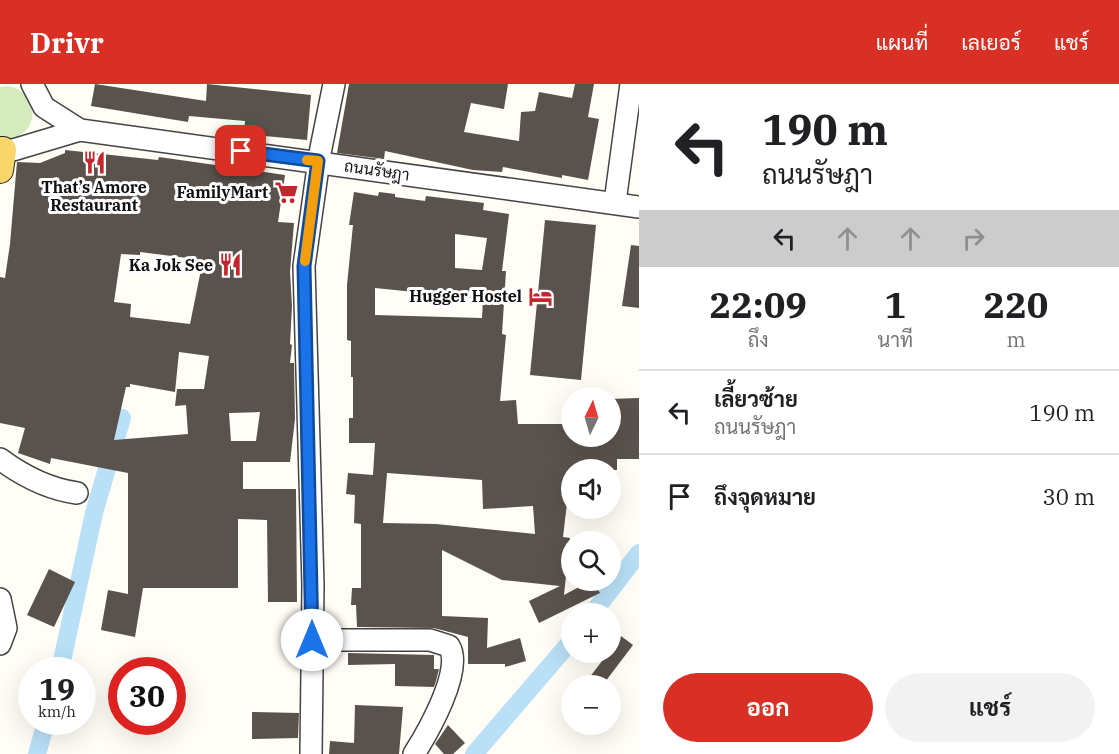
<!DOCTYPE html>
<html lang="th">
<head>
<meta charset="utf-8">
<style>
	:root { --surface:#fff; --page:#f2f2f2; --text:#202124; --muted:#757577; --line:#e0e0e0; --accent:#d93025 }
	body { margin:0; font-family:"IBM Plex Serif",Sarabun,serif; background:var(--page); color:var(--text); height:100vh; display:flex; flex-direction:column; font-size:22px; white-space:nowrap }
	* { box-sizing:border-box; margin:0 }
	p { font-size:20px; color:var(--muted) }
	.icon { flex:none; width:33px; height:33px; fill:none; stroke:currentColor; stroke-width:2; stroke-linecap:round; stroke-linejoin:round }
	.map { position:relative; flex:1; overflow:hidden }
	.sheet { display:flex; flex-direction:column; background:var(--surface); width:480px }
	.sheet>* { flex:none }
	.banner { background:#fff; color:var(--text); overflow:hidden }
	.needle { width:39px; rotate:5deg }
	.buttons { position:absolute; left:561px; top:303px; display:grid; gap:12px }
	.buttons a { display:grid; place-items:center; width:60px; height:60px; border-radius:50%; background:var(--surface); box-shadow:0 6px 24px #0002; font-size:30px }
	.speed { position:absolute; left:18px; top:573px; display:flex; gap:12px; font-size:30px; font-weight:700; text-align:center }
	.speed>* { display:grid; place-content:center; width:78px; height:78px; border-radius:50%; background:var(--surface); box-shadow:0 6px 24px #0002; line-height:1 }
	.speed small { font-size:15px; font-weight:400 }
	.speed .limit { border:9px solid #d22; background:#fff; color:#111 }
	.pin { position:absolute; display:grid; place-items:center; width:51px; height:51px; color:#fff; margin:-26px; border-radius:12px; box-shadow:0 3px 9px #0006 }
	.me { position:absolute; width:66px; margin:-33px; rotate:0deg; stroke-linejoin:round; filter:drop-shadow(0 0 4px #0008) }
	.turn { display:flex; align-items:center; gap:21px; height:126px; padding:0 24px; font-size:27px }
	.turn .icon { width:78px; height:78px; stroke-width:2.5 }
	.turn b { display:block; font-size:42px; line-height:51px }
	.lanes { display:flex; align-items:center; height:57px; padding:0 24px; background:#0003; justify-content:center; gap:30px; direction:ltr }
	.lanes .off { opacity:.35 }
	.eta { display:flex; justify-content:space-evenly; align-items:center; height:102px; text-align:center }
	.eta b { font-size:36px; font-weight:700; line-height:42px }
	.button { display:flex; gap:12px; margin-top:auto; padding:12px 24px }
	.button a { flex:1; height:69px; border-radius:36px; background:var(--accent); color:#fff; font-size:24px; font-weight:700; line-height:69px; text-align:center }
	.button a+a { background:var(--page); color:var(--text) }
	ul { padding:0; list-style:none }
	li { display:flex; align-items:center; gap:18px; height:84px; padding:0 24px; border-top:2px solid var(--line) }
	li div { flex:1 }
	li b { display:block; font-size:22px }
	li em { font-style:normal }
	header { display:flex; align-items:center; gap:36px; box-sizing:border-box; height:84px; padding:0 30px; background:var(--accent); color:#fff }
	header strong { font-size:28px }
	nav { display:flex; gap:33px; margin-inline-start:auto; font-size:21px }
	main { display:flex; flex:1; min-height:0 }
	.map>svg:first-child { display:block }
</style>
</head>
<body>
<header>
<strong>Drivr</strong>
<nav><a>แผนที่</a><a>เลเยอร์</a><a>แชร์</a></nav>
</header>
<main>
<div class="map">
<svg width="639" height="670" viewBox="0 0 639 670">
	<rect width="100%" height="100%" fill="#fffdf5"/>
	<!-- green -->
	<path fill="#d5ebbd" d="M0 3C15 0 25 8 32 21 35 44 22 56 0 55Z"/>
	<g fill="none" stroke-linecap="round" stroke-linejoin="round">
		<!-- canal -->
		<g stroke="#b9e0f7" stroke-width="18">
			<path d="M592 530 639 469"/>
			<path d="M60 586 94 429 122 334"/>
			<path d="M37 670 46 638"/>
			<path d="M474 670 572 556"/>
		</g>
	</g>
	<!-- building -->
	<g fill="#5a524d" fill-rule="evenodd">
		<path d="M95 0 206 17 207 0 311 11 307 56 244 50 245 37 189 32 188 38 91 22Z"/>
		<path d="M349 0H508L504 25 471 19 464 48 519 57 521 28 535 27 539 8 572 14 575 0H594L588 33 599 35 588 96 562 91V94L503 83 502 88 473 86 385 67 384 75 337 69Z"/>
		<path d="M65 66 158 76 159 73 285 91 278 138 294 139 290 188 292 222 290 260 292 261 290 279H294L295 335 290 378H243V405H296L297 518H268L267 436 238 435V504H143L135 553 101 546 108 506 128 510V389L51 374 50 380 18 369 25 344 0 339V193L5 194 10 160 17 78 40 79 65 69ZM140 168 203 176 190 240 130 233 131 220 114 218 121 170 140 171ZM179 268 209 272 204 305H177L175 322 186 321 188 350 114 356 126 303H130V300L175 308ZM260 328 256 357H231L229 329Z"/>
		<path d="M354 108 378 112 379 108 395 110V113L425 117 426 112 484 119 483 126 509 130 502 187H506L502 250 506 251 500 317 516 316 518 340H572V352H610V315L639 314V375H617V386H571L563 453 570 454 564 511 592 496 600 509 539 539 529 517 560 502 502 496 442 466V532L488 534 487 564 520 554 526 577 505 583V580H468V553L434 544 357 543 356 521H351L352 504H361V440L354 439 355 411 346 410 348 389 373 391 375 359H349V334H353V293H351V257L347 256V201L353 141H349ZM455 150 487 154 482 186 455 184ZM375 204 483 215 482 234 375 231ZM387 389 482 396 483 425 533 422 535 450 436 440 383 439Z"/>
		<path d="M545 136 596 141 581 296 530 291Z"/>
		<path d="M631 161 639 162V224L622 222Z"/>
		<path d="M49 485 75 498 54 543 27 531Z"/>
		<path d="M621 552 633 561 602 602H583Z"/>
		<path d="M348 569 434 571V585H439L436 597 434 603 395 602V580L348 581Z"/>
		<path d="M355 621 403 623 399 670H329L330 657 354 659Z"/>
		<path d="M252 628 299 629 298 654 252 655Z"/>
		<path d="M448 641 465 659 453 670H444L435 660Z"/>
	</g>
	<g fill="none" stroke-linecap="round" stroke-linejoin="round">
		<defs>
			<g id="minor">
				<path d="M32 0 44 23 80 46"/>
				<path d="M3 66H13L80 46 639 123"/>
				<path d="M615 118 631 0"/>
				<path d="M0 375C23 392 48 405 77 409"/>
				<path d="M0 515 6 544 0 560"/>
				<path d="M312 556H430L449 562C464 585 428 648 414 670"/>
				<path d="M311 670 313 501 304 182 320 69 334 0"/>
			</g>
			<path id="major" d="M0 66H3L0 86"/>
		</defs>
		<!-- minor casing -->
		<use href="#minor" stroke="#444" stroke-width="24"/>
		<!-- major casing -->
		<use href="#major" stroke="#222" stroke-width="28"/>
		<!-- minor -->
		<use href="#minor" stroke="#fff" stroke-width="21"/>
		<!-- major -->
		<use href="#major" stroke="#f9d66b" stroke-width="26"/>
	</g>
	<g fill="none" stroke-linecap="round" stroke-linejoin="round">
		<defs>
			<path id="route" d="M241 67 318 77 304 182 312 556"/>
		</defs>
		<!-- route casing -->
		<use href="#route" stroke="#114b97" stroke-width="15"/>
		<!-- route -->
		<use href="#route" stroke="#1a73e8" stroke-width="10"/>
		<!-- slow -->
		<path stroke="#f59e0b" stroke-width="10" d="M305 177 318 77 307 76"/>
	</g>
	<!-- icons -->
	<defs>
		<symbol id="restaurant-bare" viewBox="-9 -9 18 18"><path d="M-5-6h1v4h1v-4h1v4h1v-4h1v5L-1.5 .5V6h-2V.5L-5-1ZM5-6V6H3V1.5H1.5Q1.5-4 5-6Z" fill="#c4262e" stroke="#fff" stroke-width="2.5" paint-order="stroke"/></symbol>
		<symbol id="supermarket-bare" viewBox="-9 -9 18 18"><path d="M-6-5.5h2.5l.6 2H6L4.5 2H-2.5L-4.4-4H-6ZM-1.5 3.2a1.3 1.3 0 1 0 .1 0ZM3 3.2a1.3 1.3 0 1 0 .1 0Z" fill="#c4262e" stroke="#fff" stroke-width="2.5" paint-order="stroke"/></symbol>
		<symbol id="hotel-bare" viewBox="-9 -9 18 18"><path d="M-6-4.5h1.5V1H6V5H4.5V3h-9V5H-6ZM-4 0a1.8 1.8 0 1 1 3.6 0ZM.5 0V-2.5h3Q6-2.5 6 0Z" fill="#c4262e" stroke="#fff" stroke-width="2.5" paint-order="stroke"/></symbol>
	</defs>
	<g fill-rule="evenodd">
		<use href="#restaurant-bare" x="78" y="62" width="33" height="33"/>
		<use href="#supermarket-bare" x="270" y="92" width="33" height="33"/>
		<use href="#restaurant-bare" x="214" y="164" width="33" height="33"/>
		<use href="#hotel-bare" x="524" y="196" width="33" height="33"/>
	</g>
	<g text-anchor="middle" stroke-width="6" stroke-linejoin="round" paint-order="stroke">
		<!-- street labels -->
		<g font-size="16" fill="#111" stroke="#fff">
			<text transform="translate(377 86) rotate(8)" y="6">ถนนรัษฎา</text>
		</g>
		<!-- poi labels -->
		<g font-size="16" font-weight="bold" fill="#111" stroke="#fff" text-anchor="end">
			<text x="94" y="109" text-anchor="middle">That’s Amore<tspan x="94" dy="18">Restaurant</tspan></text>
			<text x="268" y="114">FamilyMart</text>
			<text x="213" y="187">Ka Jok See</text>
			<text x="522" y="218">Hugger Hostel</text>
		</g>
	</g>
</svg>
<div class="buttons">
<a><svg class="needle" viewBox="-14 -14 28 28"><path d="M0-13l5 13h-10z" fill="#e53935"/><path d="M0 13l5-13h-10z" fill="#757577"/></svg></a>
<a><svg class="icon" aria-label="sound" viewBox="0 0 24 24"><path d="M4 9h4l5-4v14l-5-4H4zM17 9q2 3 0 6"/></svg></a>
<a><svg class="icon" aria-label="search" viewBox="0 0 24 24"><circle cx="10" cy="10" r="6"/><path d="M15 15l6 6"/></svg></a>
<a>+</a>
<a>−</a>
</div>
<div class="speed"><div>19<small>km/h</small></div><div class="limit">30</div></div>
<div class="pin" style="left:241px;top:67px;background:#d93025"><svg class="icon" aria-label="arrive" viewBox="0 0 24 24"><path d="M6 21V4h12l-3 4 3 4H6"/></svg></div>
<svg class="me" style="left:312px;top:556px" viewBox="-20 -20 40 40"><circle r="19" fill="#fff"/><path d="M0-13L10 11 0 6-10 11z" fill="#1a73e8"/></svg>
</div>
<section class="sheet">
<div class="banner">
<div class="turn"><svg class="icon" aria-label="left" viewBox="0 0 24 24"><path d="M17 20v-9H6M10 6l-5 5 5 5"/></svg><div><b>190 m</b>ถนนรัษฎา</div></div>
<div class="lanes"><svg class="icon" aria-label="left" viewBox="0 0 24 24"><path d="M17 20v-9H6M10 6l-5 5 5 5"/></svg><svg class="icon off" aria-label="ahead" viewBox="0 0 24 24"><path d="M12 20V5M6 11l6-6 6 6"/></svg><svg class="icon off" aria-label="ahead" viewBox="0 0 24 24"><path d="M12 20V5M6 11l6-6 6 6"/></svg><svg class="icon off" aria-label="right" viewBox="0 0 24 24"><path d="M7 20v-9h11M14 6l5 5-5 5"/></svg></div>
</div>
<div class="eta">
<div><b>22:09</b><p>ถึง</p></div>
<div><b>1</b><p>นาที</p></div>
<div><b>220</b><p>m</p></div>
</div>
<ul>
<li><svg class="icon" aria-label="left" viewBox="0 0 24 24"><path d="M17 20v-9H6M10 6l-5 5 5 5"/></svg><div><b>เลี้ยวซ้าย</b><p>ถนนรัษฎา</p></div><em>190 m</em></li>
<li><svg class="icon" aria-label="arrive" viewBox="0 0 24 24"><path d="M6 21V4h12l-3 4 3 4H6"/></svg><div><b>ถึงจุดหมาย</b></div><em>30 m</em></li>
</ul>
<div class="button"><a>ออก</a><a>แชร์</a></div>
</section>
</main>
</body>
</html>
